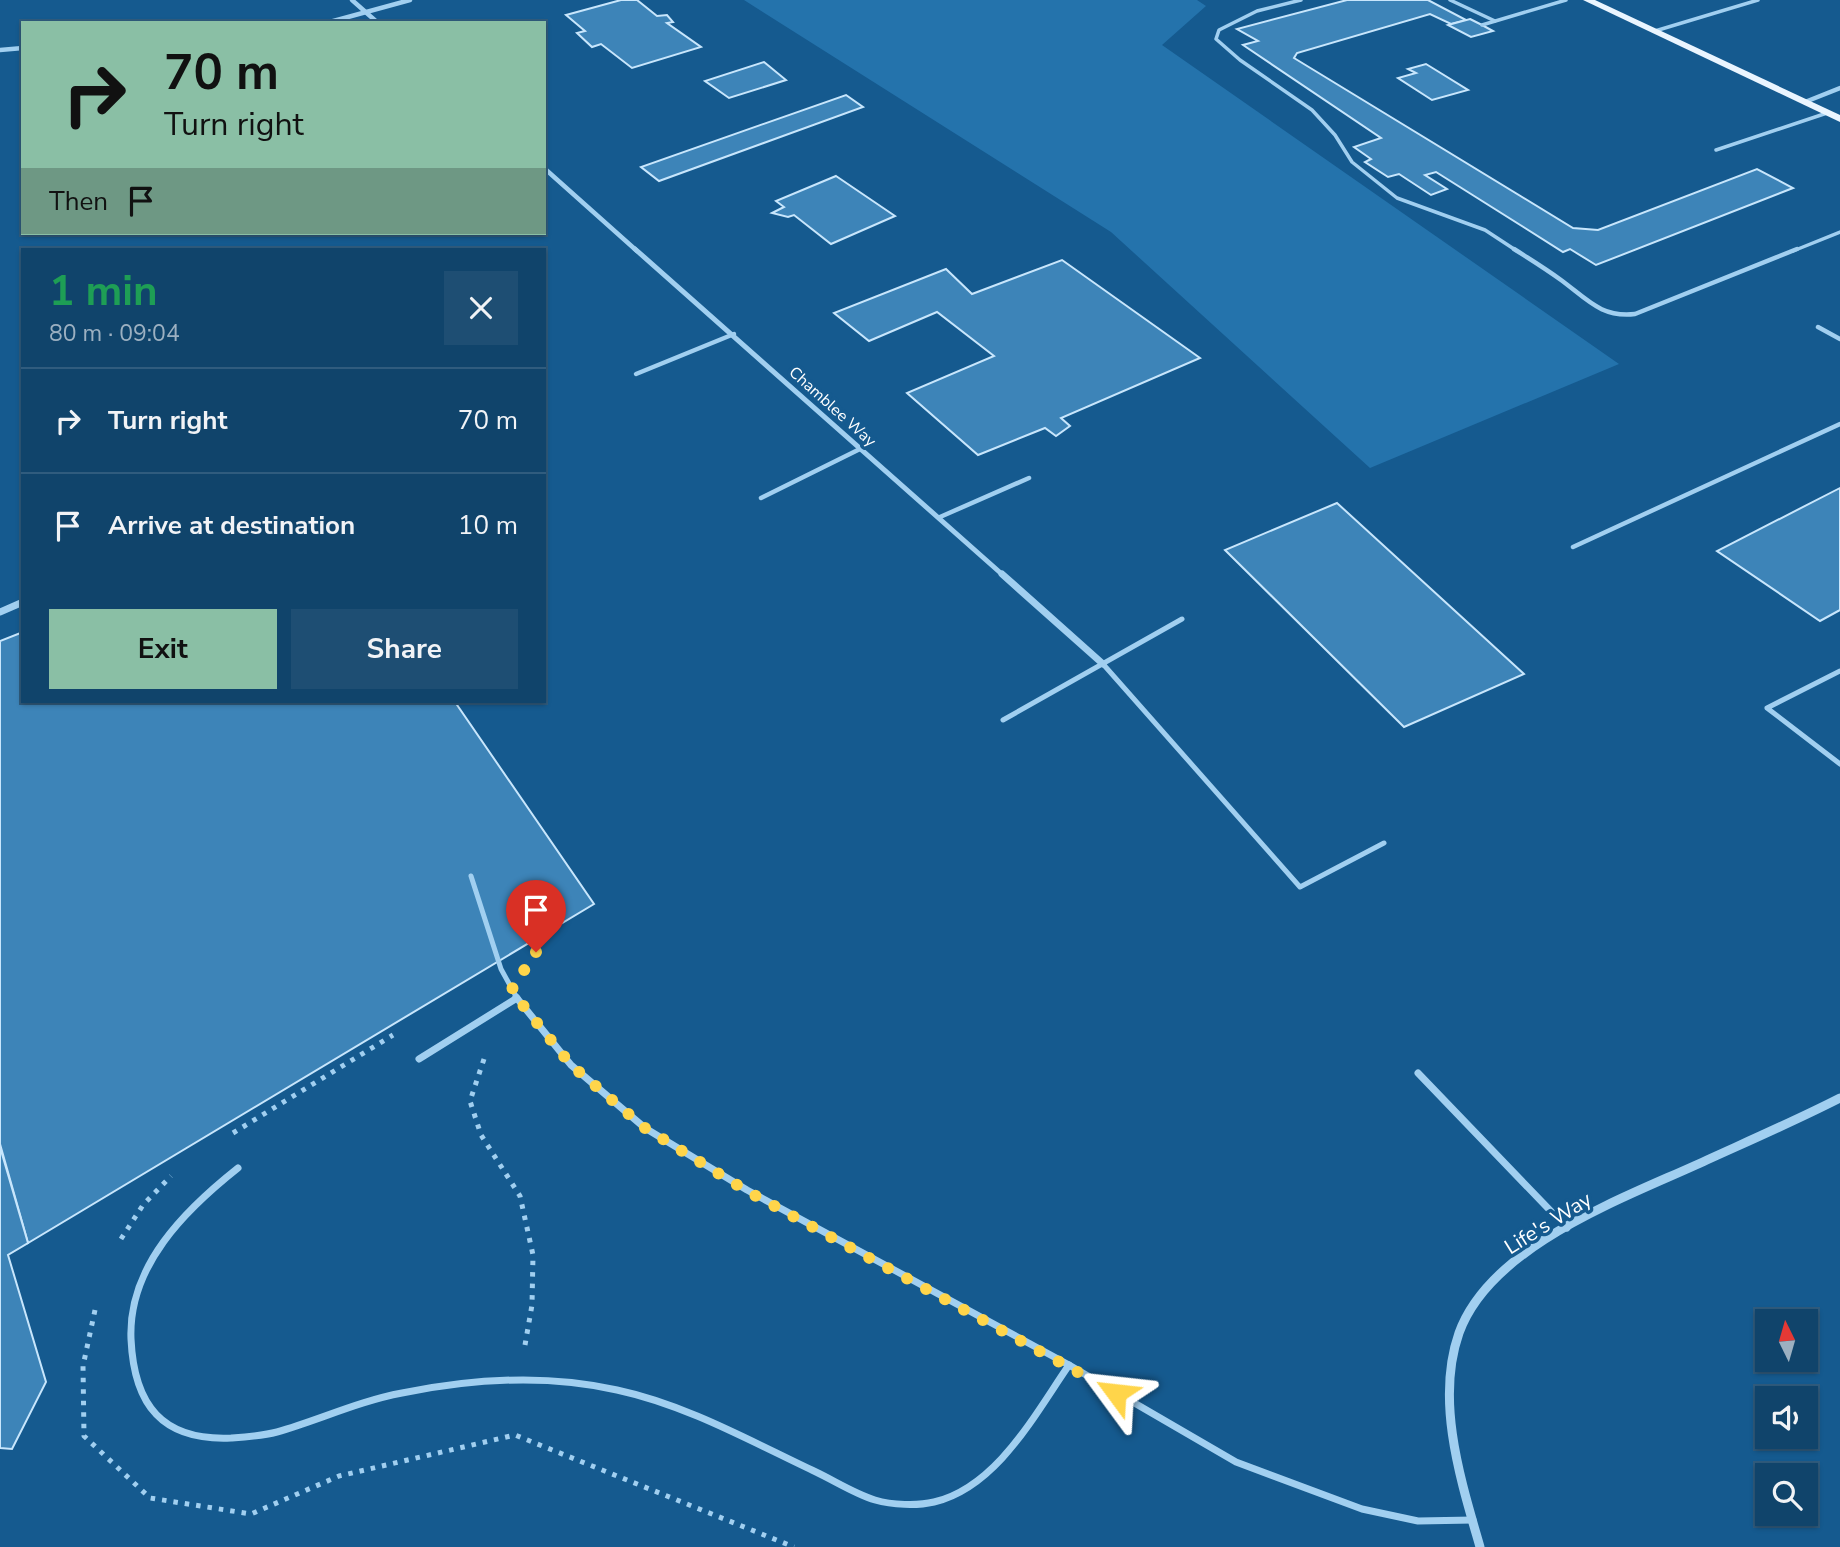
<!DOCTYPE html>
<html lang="en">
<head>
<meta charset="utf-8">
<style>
	:root { --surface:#10446b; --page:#1e4e73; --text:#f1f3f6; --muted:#9cb0c1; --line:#305c7e; --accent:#8abfa5 }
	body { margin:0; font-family:"Nunito Sans",sans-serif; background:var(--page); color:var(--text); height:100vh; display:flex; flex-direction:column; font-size:26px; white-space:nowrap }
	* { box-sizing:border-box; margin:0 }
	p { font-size:23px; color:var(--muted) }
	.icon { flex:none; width:38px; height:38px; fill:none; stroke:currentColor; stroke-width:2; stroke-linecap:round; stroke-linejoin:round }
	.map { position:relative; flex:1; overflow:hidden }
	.drawer { position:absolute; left:21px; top:248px; width:525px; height:455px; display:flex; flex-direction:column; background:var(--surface); border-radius:0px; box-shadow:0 2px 5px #0004,0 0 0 2px var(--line) }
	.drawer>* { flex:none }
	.hud { position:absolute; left:21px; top:21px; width:525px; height:214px; border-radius:0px; box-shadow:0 2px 5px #0004,0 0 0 2px var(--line); background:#8abfa5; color:#111; overflow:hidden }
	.needle { width:46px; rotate:355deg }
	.controls { position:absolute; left:1755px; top:1309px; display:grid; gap:14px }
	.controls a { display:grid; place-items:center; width:63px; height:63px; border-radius:0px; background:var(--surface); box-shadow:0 2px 5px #0004,0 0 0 2px var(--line); font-size:35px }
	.pin { position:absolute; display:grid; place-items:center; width:60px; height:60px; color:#fff; margin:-72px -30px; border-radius:50% 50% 50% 0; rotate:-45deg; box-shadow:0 0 7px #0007 }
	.pin .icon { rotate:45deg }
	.me { position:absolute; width:77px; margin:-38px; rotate:300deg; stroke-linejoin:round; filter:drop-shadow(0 0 5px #0008) }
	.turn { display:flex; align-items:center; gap:24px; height:147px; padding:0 28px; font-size:32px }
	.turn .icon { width:91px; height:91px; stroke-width:2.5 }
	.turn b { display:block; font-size:49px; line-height:60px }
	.then { display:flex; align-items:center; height:66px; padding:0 28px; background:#0003; gap:14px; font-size:26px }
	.round { display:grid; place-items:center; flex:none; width:74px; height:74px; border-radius:0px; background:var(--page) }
	.head { display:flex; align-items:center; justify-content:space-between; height:119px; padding:0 28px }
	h1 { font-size:42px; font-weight:700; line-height:52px; color:#1e9e55 }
	.cta { display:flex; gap:14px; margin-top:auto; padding:14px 28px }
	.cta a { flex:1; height:80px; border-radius:0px; background:var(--accent); color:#111; font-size:28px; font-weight:700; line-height:80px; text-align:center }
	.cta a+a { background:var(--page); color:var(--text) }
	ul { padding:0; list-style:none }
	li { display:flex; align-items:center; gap:21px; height:105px; padding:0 28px; border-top:2px solid var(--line) }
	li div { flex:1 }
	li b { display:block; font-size:26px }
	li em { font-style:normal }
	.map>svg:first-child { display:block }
</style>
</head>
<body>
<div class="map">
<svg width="1840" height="1547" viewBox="0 0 1840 1547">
	<rect width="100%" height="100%" fill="#155a8f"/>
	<!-- green -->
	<path fill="#2473ac" d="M744 0H1197L1206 6 1162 45 1619 364 1370 468 1111 232Z"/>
	<!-- building -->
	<g fill="#3d84b8" stroke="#c8e6fc" stroke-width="2">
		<path d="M621 0H637L657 16 667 15 673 22 667 23 701 47 632 68 601 44 592 47 577 33 585 31 566 15Z"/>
		<path d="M1347 0H1428L1466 20 1451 24 1430 14 1297 53 1294 58 1573 228 1598 230 1757 169 1793 188 1596 265 1570 249 1563 252 1436 172 1425 175 1447 189 1431 195 1399 174 1388 177 1365 162 1371 159 1354 147 1381 138 1243 45 1258 41 1237 29Z"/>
		<path d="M1470 19 1482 25 1493 31 1471 37 1448 25Z"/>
		<path d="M764 62 786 80 729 98 705 81Z"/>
		<path d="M1426 64 1468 90 1432 100 1398 78 1416 73 1408 69Z"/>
		<path d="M846 95 863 107 659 181 641 167Z"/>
		<path d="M836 176 895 216 831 244 794 215 788 217 772 213 784 207 776 201Z"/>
		<path d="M1062 260 1200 358 1061 418 1070 426 1056 436 1045 428 978 455 907 393 994 356 937 312 869 341 834 313 946 269 972 294Z"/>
		<path d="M1840 488V610L1820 621 1717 551Z"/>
		<path d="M1337 503 1524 674 1404 727 1225 550Z"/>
		<path d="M23 632V702H455L594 904 28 1243 0 1144V641Z"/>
		<path d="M0 1147 28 1243 8 1255 46 1382 12 1449 0 1448Z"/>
	</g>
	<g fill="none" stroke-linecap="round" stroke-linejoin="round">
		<!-- path -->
		<g stroke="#a1cff0" stroke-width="5" stroke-dasharray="4.5 7" stroke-linecap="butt">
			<path d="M484 1059 470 1101 481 1135 520 1196 533 1255 532 1305 525 1345"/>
			<path d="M233 1133 393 1035"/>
			<path d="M121 1239 143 1205 171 1176"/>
			<path d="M95 1310 83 1366 84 1436 150 1498 251 1514 339 1476 515 1435 794 1547"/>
		</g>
		<!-- service-far3 -->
		<g stroke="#a1cff0" stroke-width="3.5">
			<path d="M1301 0 1257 11 1219 30 1216 39 1240 60 1312 110 1335 135 1352 162 1397 198 1485 230 1517 251"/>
			<path d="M1450 0 1495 21"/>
			<path d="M1482 25 1566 0"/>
			<path d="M1655 31 1758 0"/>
			<path d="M1716 150 1827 113"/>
			<path d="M1793 251 1840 232"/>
		</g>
		<!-- service-far2 -->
		<g stroke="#a1cff0" stroke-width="4.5">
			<path d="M1514 249C1530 259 1546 269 1561 280 1587 299 1601 318 1635 314L1797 249"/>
			<path d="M1818 327 1840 339"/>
			<path d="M636 374 734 334"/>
			<path d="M761 498 862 448"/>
			<path d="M940 517 1029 478"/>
			<path d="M1573 547 1840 424"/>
		</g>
		<!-- service-far1 -->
		<g stroke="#a1cff0" stroke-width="5">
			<path d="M1103 664 1300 887 1384 843"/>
			<path d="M1840 671 1767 708 1840 764"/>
			<path d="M1003 720 1182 619"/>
			<path d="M471 876 501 969 517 998"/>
		</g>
		<!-- service -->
		<g stroke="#a1cff0" stroke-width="7">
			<path d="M516 997 571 1065 645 1128 747 1190 1069 1365 1236 1462 1362 1509 1418 1521 1473 1520"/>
			<path d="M419 1059 517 998"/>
			<path d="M1418 1073 1567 1228"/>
			<path d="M238 1168C185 1210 128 1266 131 1339 134 1405 162 1441 231 1438 246 1437 262 1436 277 1432 319 1420 359 1401 402 1393 471 1379 547 1374 617 1390 687 1405 752 1442 816 1472 835 1481 855 1494 875 1500 892 1505 917 1506 934 1502 997 1487 1035 1414 1069 1365"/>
		</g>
		<!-- minor-far3 -->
		<g stroke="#a1cff0" stroke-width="4.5">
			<path d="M352 0 378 23"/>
			<path d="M326 23 410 0"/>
			<path d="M0 50 23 48"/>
			<path d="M1805 102 1840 88"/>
			<path d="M544 168 637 251"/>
		</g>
		<!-- minor-far2 -->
		<path stroke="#a1cff0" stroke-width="5" d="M635 249 1004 576"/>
		<!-- minor-far1 -->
		<g stroke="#a1cff0" stroke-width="7">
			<path d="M1002 574 1103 664"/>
			<path d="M0 612 23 602"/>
		</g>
		<!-- minor -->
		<path stroke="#a1cff0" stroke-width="9" d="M1480 1547C1461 1481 1435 1401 1459 1333 1490 1247 1619 1200 1696 1165 1744 1143 1793 1122 1840 1098"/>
		<!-- primary -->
		<path fill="#eaf5ff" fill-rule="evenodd" d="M1583 0H1595L1840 115V122Z"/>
	</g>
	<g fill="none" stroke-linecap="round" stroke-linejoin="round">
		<!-- route -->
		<path stroke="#ffd54a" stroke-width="12" stroke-dasharray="0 21.6" d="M536 952 512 989 517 998 571 1065 645 1128 747 1191 1116 1393"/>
	</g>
	<g text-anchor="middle" stroke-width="7" stroke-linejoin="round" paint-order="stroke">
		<!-- far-street labels -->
		<g font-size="16" fill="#fff" stroke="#155a8f">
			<text transform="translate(833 406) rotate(42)" y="6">Chamblee Way</text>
		</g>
		<!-- near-street labels -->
		<g font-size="21" fill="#fff" stroke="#155a8f">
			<text transform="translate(1548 1223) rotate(-32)" y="7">Life's Way</text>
		</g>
	</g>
</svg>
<div class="controls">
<a><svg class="needle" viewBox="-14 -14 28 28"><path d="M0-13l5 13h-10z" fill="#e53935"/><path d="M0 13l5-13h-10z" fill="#9cb0c1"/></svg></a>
<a><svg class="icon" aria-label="sound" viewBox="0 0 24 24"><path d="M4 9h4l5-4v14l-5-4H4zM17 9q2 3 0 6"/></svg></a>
<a><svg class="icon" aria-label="search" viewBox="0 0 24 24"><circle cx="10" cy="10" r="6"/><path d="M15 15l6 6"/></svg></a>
</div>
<div class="pin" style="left:536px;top:952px;background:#d93025"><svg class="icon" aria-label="arrive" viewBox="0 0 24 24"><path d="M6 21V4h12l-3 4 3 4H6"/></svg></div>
<svg class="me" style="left:1116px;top:1393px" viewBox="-20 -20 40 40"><path d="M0-17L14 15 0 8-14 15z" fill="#ffd54a" stroke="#fff" stroke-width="4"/></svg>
<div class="hud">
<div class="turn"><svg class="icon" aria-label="right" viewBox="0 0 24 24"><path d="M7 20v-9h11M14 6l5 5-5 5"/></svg><div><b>70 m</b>Turn right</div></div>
<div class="then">Then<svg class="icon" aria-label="arrive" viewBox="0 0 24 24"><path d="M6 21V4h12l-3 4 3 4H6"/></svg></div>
</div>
<section class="drawer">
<div class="head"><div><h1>1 min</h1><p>80 m · 09:04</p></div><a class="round"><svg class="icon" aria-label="close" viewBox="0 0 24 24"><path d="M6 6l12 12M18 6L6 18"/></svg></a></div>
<ul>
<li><svg class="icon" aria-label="right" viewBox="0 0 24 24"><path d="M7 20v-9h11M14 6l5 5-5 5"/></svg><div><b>Turn right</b></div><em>70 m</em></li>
<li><svg class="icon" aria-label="arrive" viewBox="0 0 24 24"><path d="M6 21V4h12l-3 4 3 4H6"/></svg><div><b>Arrive at destination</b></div><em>10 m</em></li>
</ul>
<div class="cta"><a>Exit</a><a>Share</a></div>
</section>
</div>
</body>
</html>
